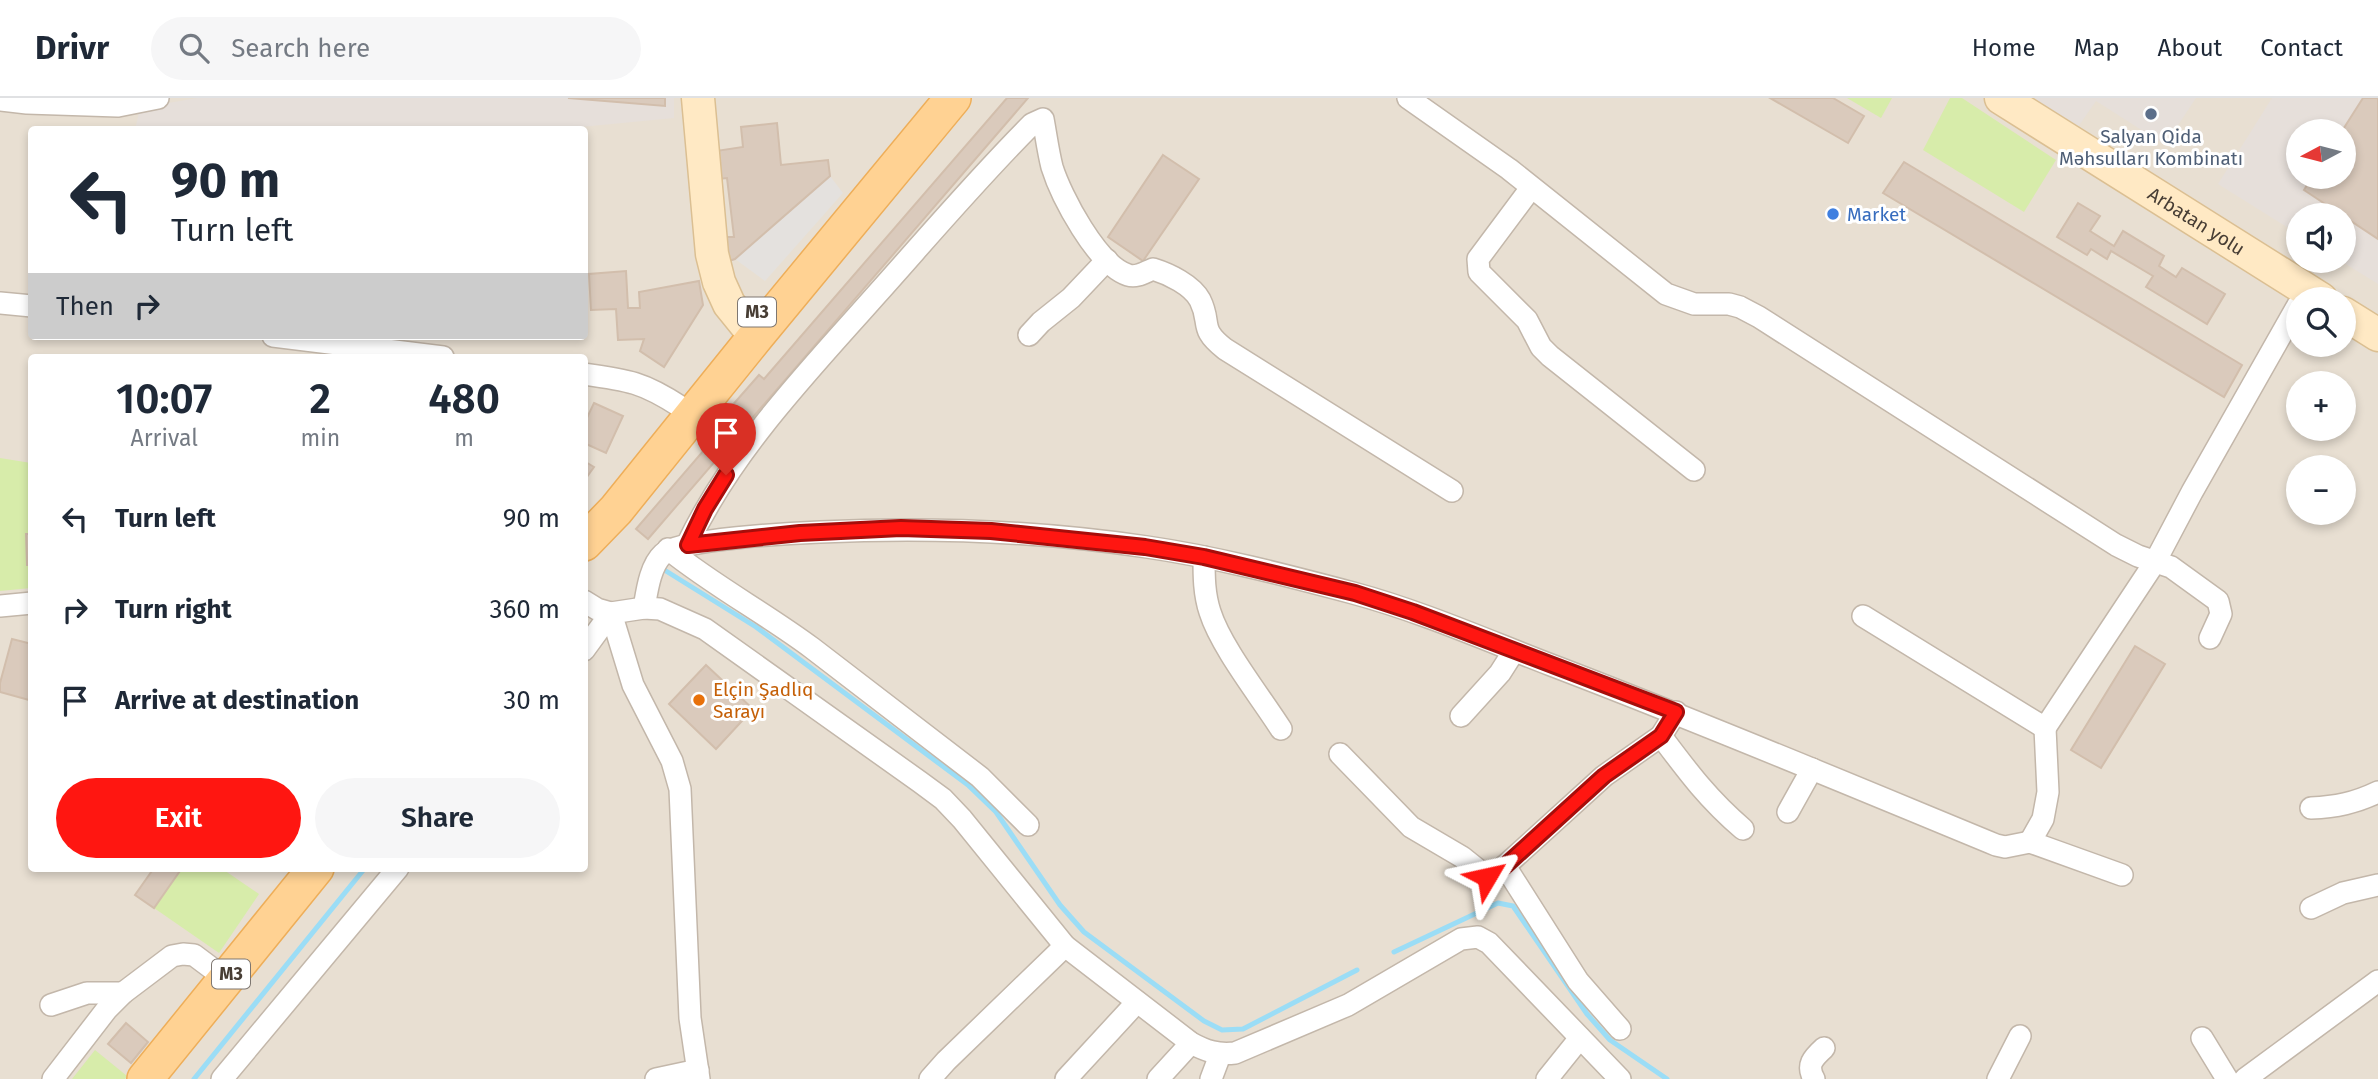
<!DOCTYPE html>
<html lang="en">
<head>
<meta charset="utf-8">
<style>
	:root { --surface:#fff; --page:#f6f6f7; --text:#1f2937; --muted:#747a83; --line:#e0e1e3; --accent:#ff1611 }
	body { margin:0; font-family:"Fira Sans",sans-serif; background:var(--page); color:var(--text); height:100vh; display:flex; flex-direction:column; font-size:26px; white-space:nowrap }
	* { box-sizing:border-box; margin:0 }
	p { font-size:23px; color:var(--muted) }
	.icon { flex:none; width:38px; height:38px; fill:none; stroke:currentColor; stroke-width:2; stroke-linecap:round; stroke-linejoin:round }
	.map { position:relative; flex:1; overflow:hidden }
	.drawer { position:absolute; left:28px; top:256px; width:560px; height:518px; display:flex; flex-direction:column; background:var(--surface); border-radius:7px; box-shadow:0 4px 10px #0003 }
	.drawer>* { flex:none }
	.banner { position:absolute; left:28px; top:28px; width:560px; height:214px; border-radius:7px; box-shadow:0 4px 10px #0003; background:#fff; color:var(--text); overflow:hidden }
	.needle { width:46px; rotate:263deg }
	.controls { position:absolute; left:2286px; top:21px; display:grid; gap:14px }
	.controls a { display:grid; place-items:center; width:70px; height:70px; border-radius:50%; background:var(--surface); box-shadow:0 4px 10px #0003; font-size:35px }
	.pin { position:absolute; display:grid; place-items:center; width:60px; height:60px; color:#fff; margin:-72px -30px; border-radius:50% 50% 50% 0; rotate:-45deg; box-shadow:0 0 7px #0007 }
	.pin .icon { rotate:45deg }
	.me { position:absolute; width:77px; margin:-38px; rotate:54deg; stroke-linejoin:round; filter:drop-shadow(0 0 5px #0008) }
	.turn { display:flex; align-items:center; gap:24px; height:147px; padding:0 28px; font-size:32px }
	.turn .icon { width:91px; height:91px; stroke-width:2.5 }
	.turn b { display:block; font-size:49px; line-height:60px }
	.then { display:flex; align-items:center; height:66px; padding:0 28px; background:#0003; gap:14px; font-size:26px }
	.eta { display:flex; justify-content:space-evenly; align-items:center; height:119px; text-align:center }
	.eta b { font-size:42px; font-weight:600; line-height:49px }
	.cta { display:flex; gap:14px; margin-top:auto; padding:14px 28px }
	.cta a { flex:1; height:80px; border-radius:42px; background:var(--accent); color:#fff; font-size:28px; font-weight:600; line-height:80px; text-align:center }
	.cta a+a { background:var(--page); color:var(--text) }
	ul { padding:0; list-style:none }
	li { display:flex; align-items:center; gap:21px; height:91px; padding:0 28px }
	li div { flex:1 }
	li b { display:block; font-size:26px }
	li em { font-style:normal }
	header { display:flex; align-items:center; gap:42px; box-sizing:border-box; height:98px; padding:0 35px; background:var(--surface); border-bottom:2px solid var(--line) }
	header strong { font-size:33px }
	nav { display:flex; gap:38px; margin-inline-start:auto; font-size:24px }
	.search { width:490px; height:63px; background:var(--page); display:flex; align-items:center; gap:18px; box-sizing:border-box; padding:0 24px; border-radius:38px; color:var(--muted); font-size:26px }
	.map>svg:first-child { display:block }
</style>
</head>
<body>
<header>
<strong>Drivr</strong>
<div class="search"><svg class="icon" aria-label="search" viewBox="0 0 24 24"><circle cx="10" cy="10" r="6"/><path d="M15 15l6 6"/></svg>Search here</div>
<nav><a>Home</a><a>Map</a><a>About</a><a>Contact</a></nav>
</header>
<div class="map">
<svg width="2378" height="981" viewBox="0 0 2378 981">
	<rect width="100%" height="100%" fill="#f4ede5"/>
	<!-- residential -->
	<path fill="#e8dfd2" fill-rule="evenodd" d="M0 0H2378V981H0ZM32 32H584V238H32ZM2298 33H2343V79H2298ZM2298 117H2343V163H2298ZM2298 201H2343V247H2298ZM32 259H584V770H32ZM2298 285H2343V331H2298ZM2298 369H2343V415H2298Z"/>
	<!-- industrial -->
	<g fill="#e6dfda" fill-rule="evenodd">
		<path d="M197 0H674V20L560 31 135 32 140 10Z"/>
		<path d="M2033 0H2196L2165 47 2096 3 2078 29Z"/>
		<path d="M2272 0H2378V186L2341 163H2343V117H2298V136L2218 86ZM2298 33H2343V79H2298Z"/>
	</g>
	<!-- green -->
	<g fill="#d7ecaa">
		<path d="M1847 0H1892L1881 20Z"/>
		<path d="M1950 0H1962L2056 62 2024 114 1923 52Z"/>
		<path d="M0 360 31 365V490L0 493Z"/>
		<path d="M182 770H221L259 796 219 855 154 810Z"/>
		<path d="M95 952 127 978 125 981H72Z"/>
	</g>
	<!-- parking -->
	<path fill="#e4e1de" d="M830 78 843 95 765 183 735 161Z"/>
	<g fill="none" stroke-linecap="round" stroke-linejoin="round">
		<!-- stream -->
		<g stroke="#9bddf6" stroke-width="5">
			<path d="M666 473 756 529 968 687 996 714 1060 807 1084 834 1204 923 1222 932 1243 931 1357 872"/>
			<path d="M1394 854 1498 805 1513 808 1587 916 1610 942 1667 981"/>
			<path d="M194 981 365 770"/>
		</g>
	</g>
	<!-- building -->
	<g fill="#dacabc" stroke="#d2beac" stroke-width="2">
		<path d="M568 0H665V8Z"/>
		<path d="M1007 0H1028L648 441 636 431 736 315 730 310 759 277 764 281Z"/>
		<path d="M1770 0H1833L1864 18 1848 45Z"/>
		<path d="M2363 0H2378V141L2304 92 2312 79H2343L2342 33Z"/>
		<path d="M777 25 781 67 828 62 830 78 735 161 729 163 725 139H734L727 80 719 81 716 53 743 49 741 29Z"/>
		<path d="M1163 57 1199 81 1143 163 1108 139Z"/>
		<path d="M1904 64 2242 267 2224 299 1883 95Z"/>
		<path d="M2078 105 2100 118 2090 133 2114 148 2123 133 2164 158 2159 168 2176 179 2182 170 2225 196 2207 226 2146 189 2153 178 2111 153 2107 161 2091 151 2087 157 2057 139Z"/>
		<path d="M626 173 628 210H640L639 194 699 183 703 207 664 269 640 253 644 241 618 242 616 211 591 212 589 176Z"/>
		<path d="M594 305 623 318 606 355 584 345V326Z"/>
		<path d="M584 363 594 369 584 383Z"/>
		<path d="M26 436H32V467H27Z"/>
		<path d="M12 541 32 546V592L29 602 0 594V585Z"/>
		<path d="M2135 548 2165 566 2101 670 2071 652Z"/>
		<path d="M706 567 753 611 716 651 669 606Z"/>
		<path d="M154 770H182L154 810 135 797Z"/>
		<path d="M126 925 148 944 131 965 108 946Z"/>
	</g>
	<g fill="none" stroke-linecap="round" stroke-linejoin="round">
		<defs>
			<g id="street">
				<path d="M1408 0 1509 71 1666 196 1694 206H1729L1740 209 1759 219 2116 447 2138 458 2171 469 2218 503 2221 516 2210 540"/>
				<path d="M0 2 27 5 118 8 158 0"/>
				<path d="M1531 90 1478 161 1479 174 1527 222 1541 249 1550 258 1694 372"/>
				<path d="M0 205 32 208"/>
				<path d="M1029 237 1041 224 1071 200 1107 162"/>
				<path d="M273 238 443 259"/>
				<path d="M584 276C628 282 643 284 681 309"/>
				<path d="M687 447C733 351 807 275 877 196 928 139 978 80 1032 26L1043 21C1046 37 1048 53 1052 69 1061 98 1097 167 1128 177 1137 180 1145 174 1153 171 1169 176 1192 187 1200 202 1212 226 1198 230 1225 251L1452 393"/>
				<path d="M668 451C714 488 765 515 812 550L980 679 1028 727"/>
				<path d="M1204 459C1204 478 1204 496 1210 514 1221 549 1260 598 1281 631"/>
				<path d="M584 503 597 511 611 515 644 510 660 511 705 531 920 684 943 701 962 721 1065 848 1191 945C1206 953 1217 957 1235 955L1348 907 1461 841 1478 839 1489 845 1620 981"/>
				<path d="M0 508 32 505"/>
				<path d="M644 510C647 493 650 468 663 456 678 441 794 435 820 434 929 429 1039 433 1147 449 1216 459 1285 477 1353 495 1420 513 1486 542 1551 567 1701 624 1848 686 1996 747L2005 749 2030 744 2122 777"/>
				<path d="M611 515 633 587 672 663 680 691 690 920 699 981"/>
				<path d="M1863 518 2045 630 2155 464 2192 394 2298 207"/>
				<path d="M584 552 611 515"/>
				<path d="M1461 618 1500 575 1514 553"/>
				<path d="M1661 638C1688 674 1708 701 1743 731"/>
				<path d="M1340 656 1411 729 1462 759 1487 779 1494 778 1505 768"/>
				<path d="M2311 710C2336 709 2355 705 2378 694"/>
				<path d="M1788 714 1812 671"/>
				<path d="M2030 744 2043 721 2048 694 2045 630"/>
				<path d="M2311 810 2343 795 2378 787"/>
				<path d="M51 907 87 895H123"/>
				<path d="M1620 931 1578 883 1505 768 1604 678 1661 638 1676 614"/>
				<path d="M2202 940 2227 981"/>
				<path d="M53 981 107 911 123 895 172 858 183 856 194 857 226 881"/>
				<path d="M222 981 398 770"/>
				<path d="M656 981 698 972"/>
				<path d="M930 981 946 963 1065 848"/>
				<path d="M1066 981 1137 904"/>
				<path d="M1158 981 1191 945"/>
				<path d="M1211 981 1220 957"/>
				<path d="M1547 981 1580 940"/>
				<path d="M1814 981C1806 967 1813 960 1824 950"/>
				<path d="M1998 981 2020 938"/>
				<path d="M2245 981 2378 883"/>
			</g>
			<g id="secondary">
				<path d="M698 0 712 156 719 184 729 206 746 227"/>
				<path id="s1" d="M2001 0 2321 201"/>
				<path d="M2343 215 2378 237"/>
			</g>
			<g id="primary">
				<path d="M584 445 616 412 757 237 953 0"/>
				<path d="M145 981 316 770"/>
			</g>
		</defs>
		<!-- street casing -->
		<use href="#street" stroke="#c3b7aa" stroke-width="24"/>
		<!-- secondary casing -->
		<use href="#secondary" stroke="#dbbf92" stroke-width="35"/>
		<!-- primary casing -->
		<use href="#primary" stroke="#eeae59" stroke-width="38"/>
		<!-- street -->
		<use href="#street" stroke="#fff" stroke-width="21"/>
		<!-- secondary -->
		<use href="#secondary" stroke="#ffe9c4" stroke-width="32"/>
		<!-- primary -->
		<use href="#primary" stroke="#ffd293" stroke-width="35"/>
	</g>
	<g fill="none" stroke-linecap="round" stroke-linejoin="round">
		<defs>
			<path id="route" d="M726 377 705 411 688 447 800 435 901 430 991 433 1145 449 1204 459 1355 495 1413 514 1676 614 1661 638 1604 678 1494 778 1487 779"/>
		</defs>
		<!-- route casing -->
		<use href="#route" stroke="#a60e0b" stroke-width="18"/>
		<!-- route -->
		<use href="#route" stroke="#ff1611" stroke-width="12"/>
	</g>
	<!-- markers -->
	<circle fill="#5c6f8a" stroke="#fff" stroke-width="2.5" cx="2151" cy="16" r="7"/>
	<circle fill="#3f7fe0" stroke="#fff" stroke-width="2.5" cx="1833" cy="116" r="7"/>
	<circle fill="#e8710a" stroke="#fff" stroke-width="2.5" cx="699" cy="602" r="7"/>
	<g text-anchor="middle" stroke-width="6" stroke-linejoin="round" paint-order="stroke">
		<!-- shield labels -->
		<g fill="#fff" stroke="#7e7771" stroke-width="2">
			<rect x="738" y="199.5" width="38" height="29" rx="5"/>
			<rect x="212" y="861.5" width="38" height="29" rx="5"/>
		</g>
		<g font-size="18" font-weight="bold" fill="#473d34">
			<text x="757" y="220">M3</text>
			<text x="231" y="882">M3</text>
		</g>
		<!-- service labels -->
		<g font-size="19" fill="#4e5e75" stroke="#fff">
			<text x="2151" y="45">Salyan Qida<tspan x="2151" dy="22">Məhsulları Kombinatı</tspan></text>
		</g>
		<!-- shop labels -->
		<g font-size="19" fill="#366cbe" stroke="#fff" text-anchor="start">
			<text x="1847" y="123">Market</text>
		</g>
		<!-- street labels -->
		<g font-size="19" fill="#473d34" stroke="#fff">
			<text dy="7" stroke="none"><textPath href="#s1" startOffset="231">Arbatan yolu</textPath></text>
		</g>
		<!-- food labels -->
		<g font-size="19" fill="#c56008" stroke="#fff" text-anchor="start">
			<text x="713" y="598">Elçin Şadlıq<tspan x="713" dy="22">Sarayı</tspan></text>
		</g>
	</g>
</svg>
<div class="controls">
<a><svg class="needle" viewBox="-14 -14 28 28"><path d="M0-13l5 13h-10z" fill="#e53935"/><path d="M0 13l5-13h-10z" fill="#747a83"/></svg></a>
<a><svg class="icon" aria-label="sound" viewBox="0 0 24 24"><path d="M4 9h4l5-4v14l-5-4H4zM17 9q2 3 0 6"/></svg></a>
<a><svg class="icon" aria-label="search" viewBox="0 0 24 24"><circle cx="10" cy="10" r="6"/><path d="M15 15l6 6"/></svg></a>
<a>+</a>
<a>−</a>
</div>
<div class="pin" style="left:726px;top:377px;background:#d93025"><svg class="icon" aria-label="arrive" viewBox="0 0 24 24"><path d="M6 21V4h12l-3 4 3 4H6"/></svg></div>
<svg class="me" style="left:1487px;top:779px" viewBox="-20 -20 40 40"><path d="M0-17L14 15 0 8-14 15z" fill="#ff1611" stroke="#fff" stroke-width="4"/></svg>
<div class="banner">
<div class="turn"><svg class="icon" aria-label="left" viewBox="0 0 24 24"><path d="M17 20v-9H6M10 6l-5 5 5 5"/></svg><div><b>90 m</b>Turn left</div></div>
<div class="then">Then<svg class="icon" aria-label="right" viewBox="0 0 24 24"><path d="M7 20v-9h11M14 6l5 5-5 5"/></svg></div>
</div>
<section class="drawer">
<div class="eta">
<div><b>10:07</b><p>Arrival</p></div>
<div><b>2</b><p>min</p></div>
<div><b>480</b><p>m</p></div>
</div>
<ul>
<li><svg class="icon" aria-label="left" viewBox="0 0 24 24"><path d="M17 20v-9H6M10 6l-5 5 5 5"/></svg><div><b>Turn left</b></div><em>90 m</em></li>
<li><svg class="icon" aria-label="right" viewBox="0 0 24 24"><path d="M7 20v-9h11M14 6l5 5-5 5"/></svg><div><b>Turn right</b></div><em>360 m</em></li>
<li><svg class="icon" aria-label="arrive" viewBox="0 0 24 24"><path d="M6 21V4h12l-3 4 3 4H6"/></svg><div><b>Arrive at destination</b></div><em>30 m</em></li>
</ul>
<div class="cta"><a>Exit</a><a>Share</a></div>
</section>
</div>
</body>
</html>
